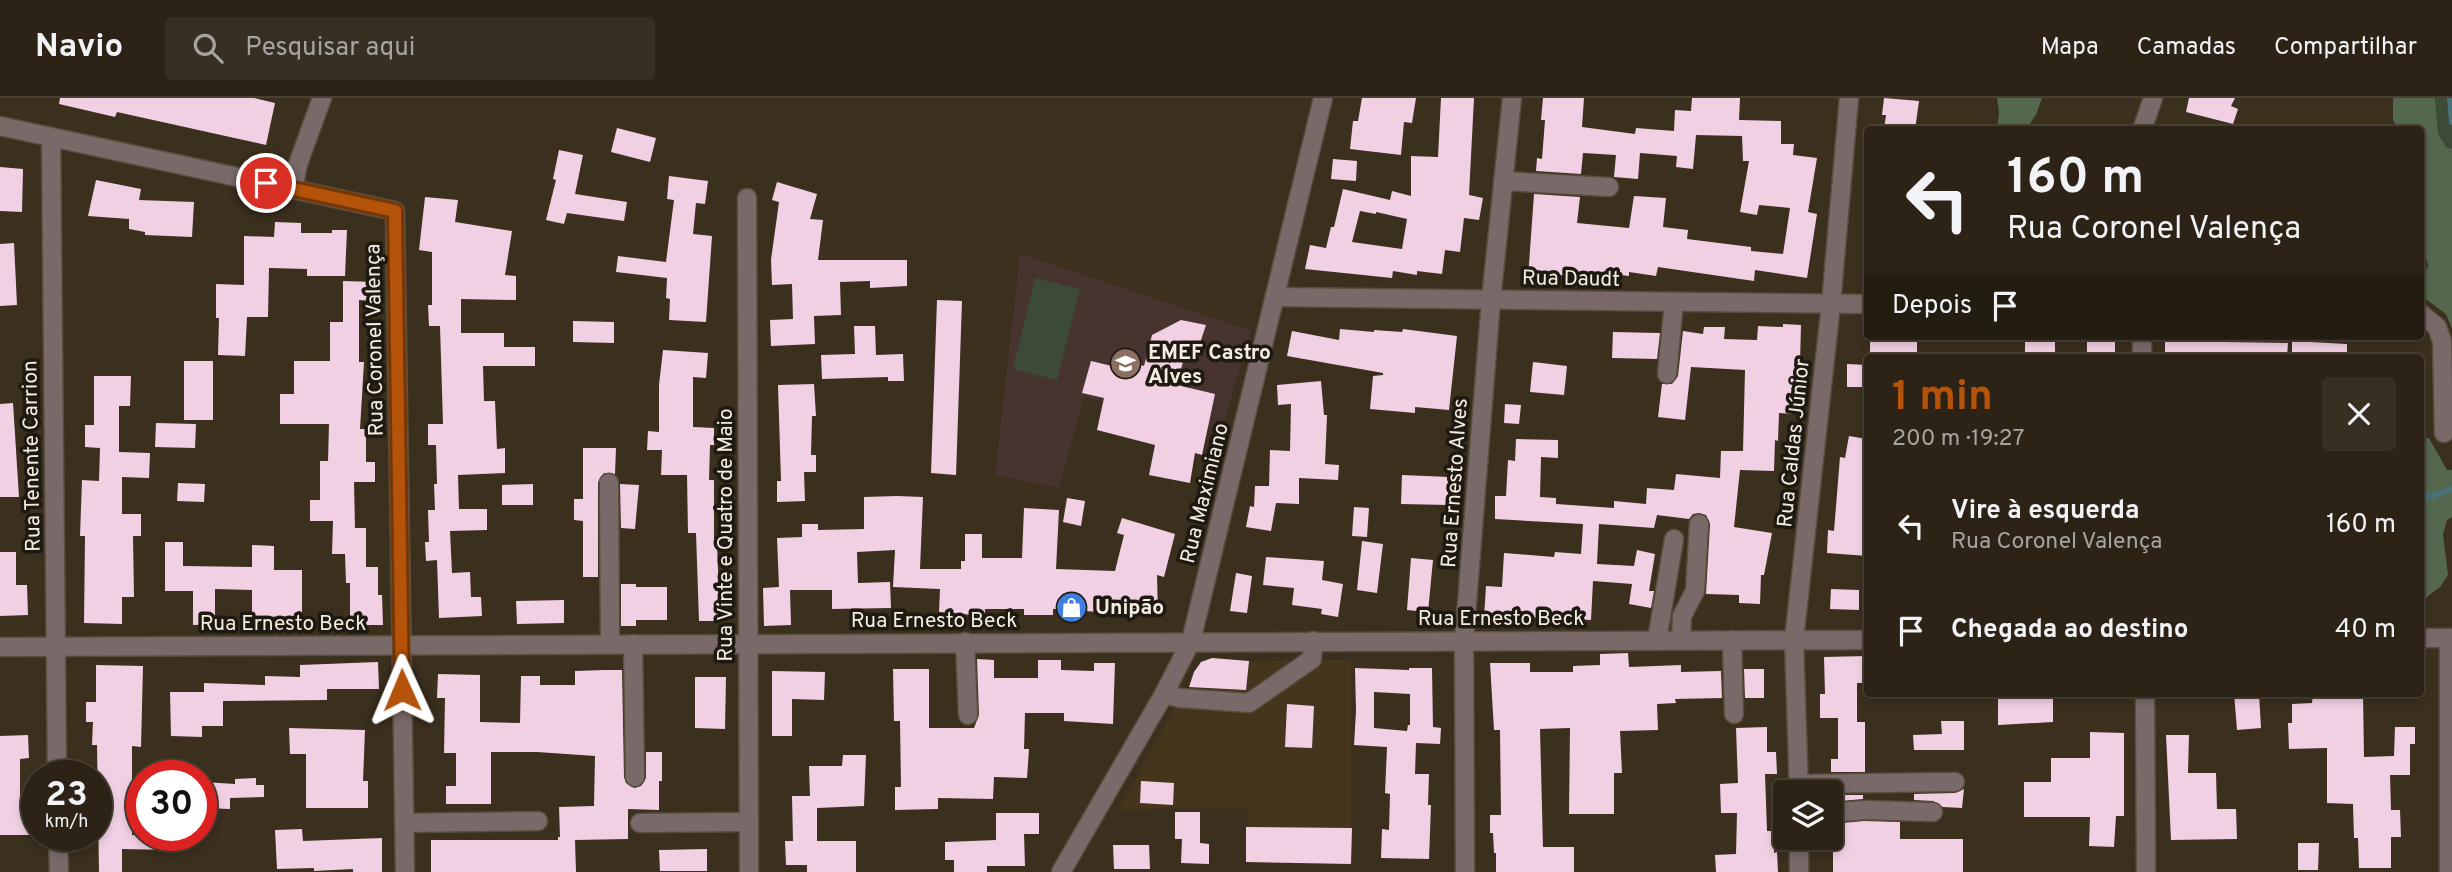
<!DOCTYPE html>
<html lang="pt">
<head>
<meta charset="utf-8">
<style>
	:root { --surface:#2c2316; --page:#382f23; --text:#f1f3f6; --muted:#a6a4a1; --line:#484035; --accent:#b45309 }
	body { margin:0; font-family:Overpass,sans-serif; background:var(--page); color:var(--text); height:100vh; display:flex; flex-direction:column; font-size:26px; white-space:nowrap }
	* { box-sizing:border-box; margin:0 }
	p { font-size:23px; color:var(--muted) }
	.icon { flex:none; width:38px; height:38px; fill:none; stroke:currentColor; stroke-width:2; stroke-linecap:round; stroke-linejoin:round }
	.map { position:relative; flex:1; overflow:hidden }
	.details { position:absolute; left:1864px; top:256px; width:560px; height:343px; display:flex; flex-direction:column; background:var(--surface); border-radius:7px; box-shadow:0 4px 10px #0003,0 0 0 2px var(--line) }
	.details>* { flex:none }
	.guide { position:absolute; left:1864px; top:28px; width:560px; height:214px; border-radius:7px; box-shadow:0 4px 10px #0003,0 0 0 2px var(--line); background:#2c2316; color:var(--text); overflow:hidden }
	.tools { position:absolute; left:1773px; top:682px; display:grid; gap:14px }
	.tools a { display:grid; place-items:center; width:70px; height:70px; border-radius:7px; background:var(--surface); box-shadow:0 4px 10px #0003,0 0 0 2px var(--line); font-size:35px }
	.speed { position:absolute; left:21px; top:662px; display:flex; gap:14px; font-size:35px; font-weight:700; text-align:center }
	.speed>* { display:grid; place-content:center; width:91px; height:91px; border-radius:50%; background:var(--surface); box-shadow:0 4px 10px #0003,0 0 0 2px var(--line); line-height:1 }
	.speed small { font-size:18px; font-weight:400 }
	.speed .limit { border:10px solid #d22; background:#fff; color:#111 }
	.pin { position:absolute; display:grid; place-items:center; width:60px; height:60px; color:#fff; margin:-30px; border:4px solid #fff; border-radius:50%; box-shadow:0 2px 7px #0007 }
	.me { position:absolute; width:77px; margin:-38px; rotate:359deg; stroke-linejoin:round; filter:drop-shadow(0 0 5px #0008) }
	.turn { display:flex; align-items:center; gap:24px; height:147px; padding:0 28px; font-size:32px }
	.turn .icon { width:91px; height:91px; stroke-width:2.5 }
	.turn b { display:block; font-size:49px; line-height:60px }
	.then { display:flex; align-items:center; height:66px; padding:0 28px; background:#0003; gap:14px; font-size:26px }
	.round { display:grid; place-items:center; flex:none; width:74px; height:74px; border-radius:7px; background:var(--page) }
	.head { display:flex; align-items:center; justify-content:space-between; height:119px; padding:0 28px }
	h1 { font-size:42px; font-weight:700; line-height:52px; color:var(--accent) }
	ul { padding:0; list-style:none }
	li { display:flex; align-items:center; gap:21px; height:105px; padding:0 28px }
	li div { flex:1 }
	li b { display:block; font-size:26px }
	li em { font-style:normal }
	header { display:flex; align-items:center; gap:42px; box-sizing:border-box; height:98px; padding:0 35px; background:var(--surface); border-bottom:2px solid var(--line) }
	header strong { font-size:33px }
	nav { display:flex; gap:38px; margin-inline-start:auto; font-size:24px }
	.search { width:490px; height:63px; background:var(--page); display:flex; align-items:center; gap:18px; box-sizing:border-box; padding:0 24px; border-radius:7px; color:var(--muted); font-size:26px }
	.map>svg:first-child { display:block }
</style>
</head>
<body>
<header>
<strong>Navio</strong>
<div class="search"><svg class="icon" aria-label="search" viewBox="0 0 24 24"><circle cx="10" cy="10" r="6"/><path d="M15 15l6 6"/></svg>Pesquisar aqui</div>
<nav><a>Mapa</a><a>Camadas</a><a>Compartilhar</a></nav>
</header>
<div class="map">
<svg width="2452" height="774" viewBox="0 0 2452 774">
	<rect width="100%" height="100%" fill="#3b2f1e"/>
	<!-- built -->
	<path fill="#45351d" d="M1212 560 1249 563 1351 562V766L1246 764 1248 709 1118 712 1180 600 1187 595 1194 574Z"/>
	<!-- education -->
	<path fill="#48342f" d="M1020 156 1251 233 1221 333 1084 299 1059 390 995 377Z"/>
	<!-- green -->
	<g fill="#3c4b37">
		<path d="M2435 0H2452V51L2446 49 2438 35Z"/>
		<path d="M1035 180 1080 191 1057 282 1013 271Z"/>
	</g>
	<!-- forest -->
	<g fill="#54674f">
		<path d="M1997 0H2042L2036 17 2026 31 1997 32 1999 15Z"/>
		<path d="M2393 0H2435L2438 35 2446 49 2452 51V231L2446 216 2420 197V186L2428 168 2420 133V32L2398 31 2393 22Z"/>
		<path d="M2429 340 2447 372H2452V419L2447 422 2443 436 2448 477 2440 489 2428 498 2420 509V341Z"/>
	</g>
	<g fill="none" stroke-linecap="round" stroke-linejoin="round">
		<!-- stream -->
		<g stroke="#4a7178" stroke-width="6">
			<path d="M2450 0 2452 24"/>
			<path d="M2420 402 2452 391"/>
		</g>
	</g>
	<!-- building -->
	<g fill="#f1d0e4" fill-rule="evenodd">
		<path d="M60 0H254L275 5 266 47 117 14 115 19 59 6Z"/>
		<path d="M1362 0H1416L1412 25 1404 24 1401 57 1350 51 1353 23H1358Z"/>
		<path d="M1441 0H1474L1469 97 1483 100 1479 122 1464 120 1460 154 1445 152 1442 176 1417 173V177L1393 173 1392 180 1305 171 1310 147 1326 150 1331 129H1334L1343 91 1390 102 1392 93 1411 98V58L1438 59ZM1360 113 1376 116V114L1407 121 1402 151 1352 144Z"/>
		<path d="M1543 0H1584L1582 29 1635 36 1636 30 1674 33 1675 12 1691 13 1692 0H1740L1739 22 1781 23V46H1794L1793 57 1817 60 1808 114 1817 116 1807 180 1755 172 1754 183 1658 169 1656 178 1629 174V178L1595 174 1594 181 1559 177 1558 184 1528 180 1534 96 1580 99 1577 125 1629 130 1634 98 1666 100 1663 129 1688 132 1687 141 1751 149V153L1783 156 1790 110 1759 107 1757 117 1740 114 1749 63H1743L1742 38 1696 37 1693 71 1676 69 1677 58 1640 55 1638 81 1614 79 1616 57 1583 55 1581 76 1536 73 1537 60 1542 61 1545 22H1541Z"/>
		<path d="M1884 0 1919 3 1915 32H1884L1886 17H1882Z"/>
		<path d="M2189 0H2235L2231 8 2238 11 2233 26 2186 14Z"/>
		<path d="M617 30 656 40 650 64 611 54Z"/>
		<path d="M559 52 583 57 575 96 627 104 624 123 567 115 564 126 546 122 556 82 553 81Z"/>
		<path d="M1333 61 1357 63 1356 83 1331 81Z"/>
		<path d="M0 69 23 71 22 114 0 113Z"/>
		<path d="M669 78 708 83 705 106 696 105 693 136 712 138 706 224 669 222 670 201 666 200 667 180 616 174 618 158 666 164 674 102 667 101Z"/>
		<path d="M96 82 141 91 139 102 194 104 192 139 145 137V134L129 131V121L88 118Z"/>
		<path d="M777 84 817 96 810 121 823 122 818 162H907V188L870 190V183L840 184 841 217 814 218 815 246 771 248 770 222 793 221 792 186 772 187 771 162 779 104 772 102Z"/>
		<path d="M425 99 458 102 455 124 512 133 505 177 516 178V202L461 201V235H504V249H535V268H483L484 303H495L497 351 505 350V375L458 377 459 411H487V432L450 433 452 475 470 474 471 499H481L482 518 439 520 437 462 426 463 425 444H429L428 412H435L434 386H437L436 347H428V326H443L440 228H429L428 207H432V154L419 152Z"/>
		<path d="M275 124 301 125V135H332V132H347L345 178H307V171L269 170 268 219H247L245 258 218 257 219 220H216V186L244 187V138L274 139Z"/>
		<path d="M14 145 17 207 0 208V146Z"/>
		<path d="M343 183 375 184V203L359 202V264H364L360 331H366V364H375V384H354L355 430H366V469H378V497H382L383 527H350V485H346L345 456H332L333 423H310V402H320V363H328L329 326H280V296H294V263H330V224H343Z"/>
		<path d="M937 202 962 203 956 377 931 375Z"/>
		<path d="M1181 222 1206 227 1198 251 1187 248 1177 287 1215 296 1202 357 1195 355 1190 385 1149 377 1155 347 1097 332 1104 300 1082 295 1091 263 1116 269 1118 261 1144 268 1152 237Z"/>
		<path d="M573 223 614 224V245L573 244Z"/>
		<path d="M1783 226 1801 227 1800 265H1795L1794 316 1779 315 1778 343 1775 342 1774 373 1740 372 1734 429 1772 435 1764 477H1761L1760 506 1739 505V497L1706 496 1710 426 1706 417 1699 415 1693 416 1689 421 1657 417 1654 430 1599 426 1597 466 1634 468 1637 452 1655 456 1649 493H1654L1651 510 1629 506 1632 486 1593 483 1591 522 1526 519V523L1484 520 1486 488 1502 489 1504 455 1554 459 1555 454 1581 456 1583 426 1495 421V398H1506L1508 362 1515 363 1516 341 1558 342V360L1541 359 1540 399 1556 400V406L1614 410V403L1646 406 1647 390 1674 392 1676 376 1720 380 1721 353H1743L1745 272 1691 269 1685 322 1658 319 1662 286H1672L1678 278 1683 233 1703 236 1704 229H1725L1724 241 1757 242 1758 228 1783 229Z"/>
		<path d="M854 228H875L876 257 903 256 904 283H888V279L822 281 821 257 855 256Z"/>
		<path d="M1340 231 1374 234V232L1402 234 1403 231 1457 238 1449 312 1415 309V315L1370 311 1373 278 1383 277V275L1287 258 1292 233 1339 242Z"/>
		<path d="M1613 234 1660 235 1657 261 1612 260Z"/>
		<rect x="1870" y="238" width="47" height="21"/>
		<path d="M2165 238 2226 240V244L2288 245 2287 259H2165Z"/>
		<path d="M2025 240 2055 241V259H2025Z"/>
		<path d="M2115 240V259H2087V241Z"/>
		<path d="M2292 243 2347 246V259H2292Z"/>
		<path d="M663 252 708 255 706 280 693 279V329L714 330V347H710L709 382H714V446H717L719 499H725L724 523H699L696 435H688L687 377H661L662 352H647L648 333 659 334V287Z"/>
		<rect x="184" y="263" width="29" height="59"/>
		<path d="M1533 264 1567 268 1564 297 1530 294Z"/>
		<path d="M1847 266 1867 267V289H1847Z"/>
		<path d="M94 278H131L130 308H119V354L150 355 149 380 122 379V416H141V438H133L134 499H122V526L84 525 85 438H80L82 382 99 383 100 350 85 349V327H94Z"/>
		<path d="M1321 283 1324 317H1327L1325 366 1339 367 1338 382 1299 380V406L1276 405 1271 433 1246 429 1250 408 1254 409 1255 388H1269L1270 352 1290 353 1291 306 1278 307 1277 287Z"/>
		<path d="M814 286 816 318H812L811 357H816V374H804L805 403 777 404V383H781L778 287Z"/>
		<path d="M13 305 19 399H0V306Z"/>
		<path d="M1505 306 1521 307 1519 326 1504 325Z"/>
		<path d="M156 325 196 326 195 350 155 349Z"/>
		<path d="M1849 338 1867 341 1863 435H1867V458L1827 455 1828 432 1834 433 1840 359 1845 360Z"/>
		<path d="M583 350H616L615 376 604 375 598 384V479H583V423L574 422V401H583Z"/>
		<path d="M1402 377 1449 379 1448 407 1401 406Z"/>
		<path d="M178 385 205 386 204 404 177 403Z"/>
		<path d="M533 386V407H502V387Z"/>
		<path d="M620 386 639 387 635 431 621 430Z"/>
		<path d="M897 398 923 399 920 471H961V463H965V436H982V460H1022L1024 410 1059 412 1056 471 1115 473 1124 437 1117 435 1122 420 1175 436 1164 479 1157 477 1158 515 1132 516 1053 511V517H1024V511H985V518L939 514 940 491 893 489 895 452 857 454 858 485 890 484 891 510 832 511V492H790L791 527 764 528 763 490 779 489 777 440 802 439V426H818V432L864 431V399Z"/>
		<path d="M1067 400 1085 403 1081 428 1063 424Z"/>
		<path d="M1354 409 1369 410 1367 439 1352 438Z"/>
		<path d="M1362 443 1383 446 1377 495 1357 492Z"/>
		<path d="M165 444H183V468L252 469V447L274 448V472H302V518L252 519V492L215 491V526L193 527V493H165Z"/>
		<path d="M0 454H16V487H27L28 517 0 518Z"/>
		<path d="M1266 459 1324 463 1322 482 1343 486 1338 519 1321 516 1322 511 1292 507 1294 490 1263 487Z"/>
		<path d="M1411 460 1433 462 1428 514 1407 512Z"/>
		<path d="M1236 475 1252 478 1247 515 1230 513Z"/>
		<path d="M621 486H636V489H667V522H636V528H621Z"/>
		<path d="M1831 491 1859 492V512L1830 511Z"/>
		<path d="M564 502V525L517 526 516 503Z"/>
		<path d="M1628 555 1629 569 1681 567V574L1721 573 1722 600 1675 601 1676 605 1657 606 1658 632 1620 633 1622 675H1614V716H1569L1570 630 1540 631 1543 749H1574V774H1496V755H1494L1493 735H1490V717H1501L1500 632H1494L1490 565H1530V574H1573V568L1600 567V556Z"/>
		<path d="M1867 558V585H1857V624H1865V674H1831V661H1838V620H1820V596H1825L1824 559Z"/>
		<path d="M1212 560 1249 563 1246 592 1189 589 1194 574 1201 564Z"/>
		<path d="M977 561 994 562V580H1038V562H1061V572L1094 573V565H1115L1113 626 1064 623V615H1025L1024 651H1029L1027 680 994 679 993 701 938 700V711L895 712V689H901L900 623H894L893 571H929V630H974L979 617Z"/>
		<path d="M378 564 379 591H327V602L223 603V628H202V639L171 638 170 594H204V585L265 587V578L300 579V567Z"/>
		<path d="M96 567 143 568 141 649 132 648V737H171V752L122 751V774H99L97 647H92L93 624H86V604H96Z"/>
		<path d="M1355 570 1409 572V570H1432L1433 629 1441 630 1440 646 1416 645 1415 676H1429L1428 707H1431L1429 761 1381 760 1382 731 1389 732 1390 696 1385 695 1387 649 1354 647 1356 613ZM1374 594 1410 596V627H1408L1407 633 1374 630Z"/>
		<path d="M1744 571H1764V600H1745Z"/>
		<path d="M604 572H622L624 679 626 685 634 690 641 688 646 680V654H662V683H659V712L628 711V741L575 742 576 774H431V742H558V739H560L559 709 594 708 595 658 537 654H491V706H446V688H456V655H444L445 600H437L438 576 480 577V624L520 625 521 578H540V587H575V573Z"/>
		<path d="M772 573 825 574 824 602 792 601V638H772Z"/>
		<path d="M695 579H726L725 631 695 630Z"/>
		<path d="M1998 595H2053V624L1998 627Z"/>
		<path d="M2234 595H2259L2261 630 2237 632Z"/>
		<path d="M2313 595H2363L2364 659 2394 658 2395 629H2415V646H2410V677H2390L2391 712H2400L2401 739H2391V770H2359L2358 740H2354L2353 706 2327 705V650L2289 651 2288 625H2292V606L2312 605Z"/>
		<path d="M1287 606 1314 608 1312 650 1285 649Z"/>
		<path d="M1941 623H1964V652H1914L1913 637 1942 636Z"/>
		<path d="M1767 629V654H1776L1777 676H1765L1767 733H1774V755L1777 754 1778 774H1716L1715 757 1736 756 1737 715H1721L1720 686 1738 685 1736 630Z"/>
		<path d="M289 630 365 632 363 683H368V710H306V656H290Z"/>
		<path d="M2090 634 2124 635V718H2116L2114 749 2089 748 2090 719H2024V684H2051V660H2090Z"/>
		<path d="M28 637 29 660 20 661V707H30L29 737H0V638Z"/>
		<path d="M2166 637H2189L2188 675H2216L2217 711H2236L2237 741 2171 742Z"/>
		<path d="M843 657H866L864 708 817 710V743H856V774H807V767H786L785 743H793L792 698H810L809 668H842Z"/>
		<path d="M256 680V687H264V699L230 700V711L203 710 204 684 235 686V681Z"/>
		<path d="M1141 683 1174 685 1173 707 1140 705Z"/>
		<path d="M1964 691 1962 710 1943 709 1933 703 1914 702V696L1955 695Z"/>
		<path d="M1830 697H1863V701L1830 704Z"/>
		<path d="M1175 714H1200V745L1209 746V766L1181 765 1182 741H1175Z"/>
		<path d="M996 715H1039V736H1024L1025 768H987V774H954V762H945V744L996 742Z"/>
		<path d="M1864 723 1900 724V741H1963V774H1833V749H1843L1842 725Z"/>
		<path d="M1246 729 1352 730 1351 766 1246 764Z"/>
		<path d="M302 731 303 743 382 740V774H353V771L314 773V770L277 771 275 732Z"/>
		<path d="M2298 745H2319L2318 772H2298Z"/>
		<path d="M1113 747H1149L1150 771H1114Z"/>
		<path d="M707 751V773H660L659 752Z"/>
	</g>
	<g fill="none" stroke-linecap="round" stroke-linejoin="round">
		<defs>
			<g id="minor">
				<path d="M0 28 395 113 405 774"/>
				<path d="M2142 32 2153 0"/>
				<path d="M51 39 57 677"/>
				<path d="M1503 83 1609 89"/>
				<path d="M293 91 298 66 322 0"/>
				<path d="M747 100 749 774"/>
				<path d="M1275 199 1867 206"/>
				<path d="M2420 215 2437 229 2442 243 2444 335"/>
				<path d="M2142 238V259"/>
				<path d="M1667 276 1674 204"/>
				<path d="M609 385 610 546"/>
				<path d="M2420 540H2452"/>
				<path d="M2449 540V774"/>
				<path d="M1657 542 1674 441"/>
				<path d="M1681 542 1682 518 1695 493 1699 426"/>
				<path d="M1732 542 1734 616"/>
				<path d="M965 544 968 617"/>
				<path d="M633 546 635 679"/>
				<path d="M0 549 1867 542"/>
				<path d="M2145 595 2146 774"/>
				<path d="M1164 596 1180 600 1249 605 1312 561 1313 543"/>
				<path d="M1799 686 1955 684"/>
				<path d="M1799 695 1794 542 1831 206 1849 0"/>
				<path d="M1830 715 1864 712 1933 714"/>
				<path d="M404 725 538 723"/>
				<path d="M640 725 749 724"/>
				<path d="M58 737 59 774"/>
				<path d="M1061 774 1164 596 1191 543 1323 0"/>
				<path d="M1465 774 1464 543 1491 202 1512 0"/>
				<path d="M1799 774V740"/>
			</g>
		</defs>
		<!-- minor casing -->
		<use href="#minor" stroke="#594d3d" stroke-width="21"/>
		<!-- minor -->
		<use href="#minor" stroke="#796a69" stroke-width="18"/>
	</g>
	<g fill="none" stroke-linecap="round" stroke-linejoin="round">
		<defs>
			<path id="route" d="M266 85 395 113 402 592"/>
		</defs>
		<!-- route casing -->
		<use href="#route" stroke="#753606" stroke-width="18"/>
		<!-- route -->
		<use href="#route" stroke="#b45309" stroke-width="12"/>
	</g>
	<!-- icons -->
	<defs>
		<symbol id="school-disc" viewBox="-11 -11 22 22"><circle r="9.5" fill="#8d6e63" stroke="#1e1911"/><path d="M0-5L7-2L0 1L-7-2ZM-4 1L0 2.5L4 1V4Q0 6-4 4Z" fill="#fff"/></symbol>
		<symbol id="shop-disc" viewBox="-11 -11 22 22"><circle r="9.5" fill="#3f7fe0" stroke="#1e1911"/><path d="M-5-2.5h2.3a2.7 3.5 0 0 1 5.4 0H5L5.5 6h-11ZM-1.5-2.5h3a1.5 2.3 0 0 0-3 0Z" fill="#fff"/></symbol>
	</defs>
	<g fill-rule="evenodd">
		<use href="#school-disc" x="1108" y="248" width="35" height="35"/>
		<use href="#shop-disc" x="1054" y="492" width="35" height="35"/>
	</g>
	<g text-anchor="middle" stroke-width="7" stroke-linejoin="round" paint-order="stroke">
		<!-- street labels -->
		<g font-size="21" fill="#f5ede2" stroke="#1e1911">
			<text transform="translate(1571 180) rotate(1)" y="7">Rua Daudt</text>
			<text transform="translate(374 242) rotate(-91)" y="7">Rua Coronel Valença</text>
			<text transform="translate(1793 345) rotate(-84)" y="7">Rua Caldas Júnior</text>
			<text transform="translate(31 358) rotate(-91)" y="7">Rua Tenente Carrion</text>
			<text transform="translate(1454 385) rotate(-86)" y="7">Rua Ernesto Alves</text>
			<text transform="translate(1204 395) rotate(-76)" y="7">Rua Maximiano</text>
			<text transform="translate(725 437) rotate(-90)" y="7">Rua Vinte e Quatro de Maio</text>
			<text x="1501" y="527">Rua Ernesto Beck</text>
			<text x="934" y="529">Rua Ernesto Beck</text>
			<text x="283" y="532">Rua Ernesto Beck</text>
		</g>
		<!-- poi labels -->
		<g font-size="21" font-weight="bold" fill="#f5ede2" stroke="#1e1911" text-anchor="start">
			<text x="1148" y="261">EMEF Castro<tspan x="1148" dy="24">Alves</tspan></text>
			<text x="1095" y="516">Unipão</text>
		</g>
	</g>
</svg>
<div class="tools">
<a><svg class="icon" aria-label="layers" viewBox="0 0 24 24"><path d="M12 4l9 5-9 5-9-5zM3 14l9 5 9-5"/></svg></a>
</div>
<div class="speed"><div>23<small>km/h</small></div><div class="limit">30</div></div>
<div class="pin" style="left:266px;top:85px;background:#d93025"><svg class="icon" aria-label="arrive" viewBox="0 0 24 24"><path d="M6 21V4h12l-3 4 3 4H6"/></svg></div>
<svg class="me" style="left:402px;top:592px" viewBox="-20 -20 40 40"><path d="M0-17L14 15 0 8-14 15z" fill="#b45309" stroke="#fff" stroke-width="4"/></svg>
<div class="guide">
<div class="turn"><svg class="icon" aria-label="left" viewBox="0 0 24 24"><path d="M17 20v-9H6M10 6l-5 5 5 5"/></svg><div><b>160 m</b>Rua Coronel Valença</div></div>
<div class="then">Depois<svg class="icon" aria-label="arrive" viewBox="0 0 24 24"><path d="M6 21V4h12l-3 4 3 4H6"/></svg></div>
</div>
<section class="details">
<div class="head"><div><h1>1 min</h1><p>200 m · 19:27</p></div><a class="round"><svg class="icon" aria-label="close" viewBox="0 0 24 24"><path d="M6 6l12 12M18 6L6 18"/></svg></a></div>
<ul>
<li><svg class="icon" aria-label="left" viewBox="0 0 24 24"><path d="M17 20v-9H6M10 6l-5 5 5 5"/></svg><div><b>Vire à esquerda</b><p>Rua Coronel Valença</p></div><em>160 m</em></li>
<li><svg class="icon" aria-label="arrive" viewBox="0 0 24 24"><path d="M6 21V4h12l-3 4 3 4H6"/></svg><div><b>Chegada ao destino</b></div><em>40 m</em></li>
</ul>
</section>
</div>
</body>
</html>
